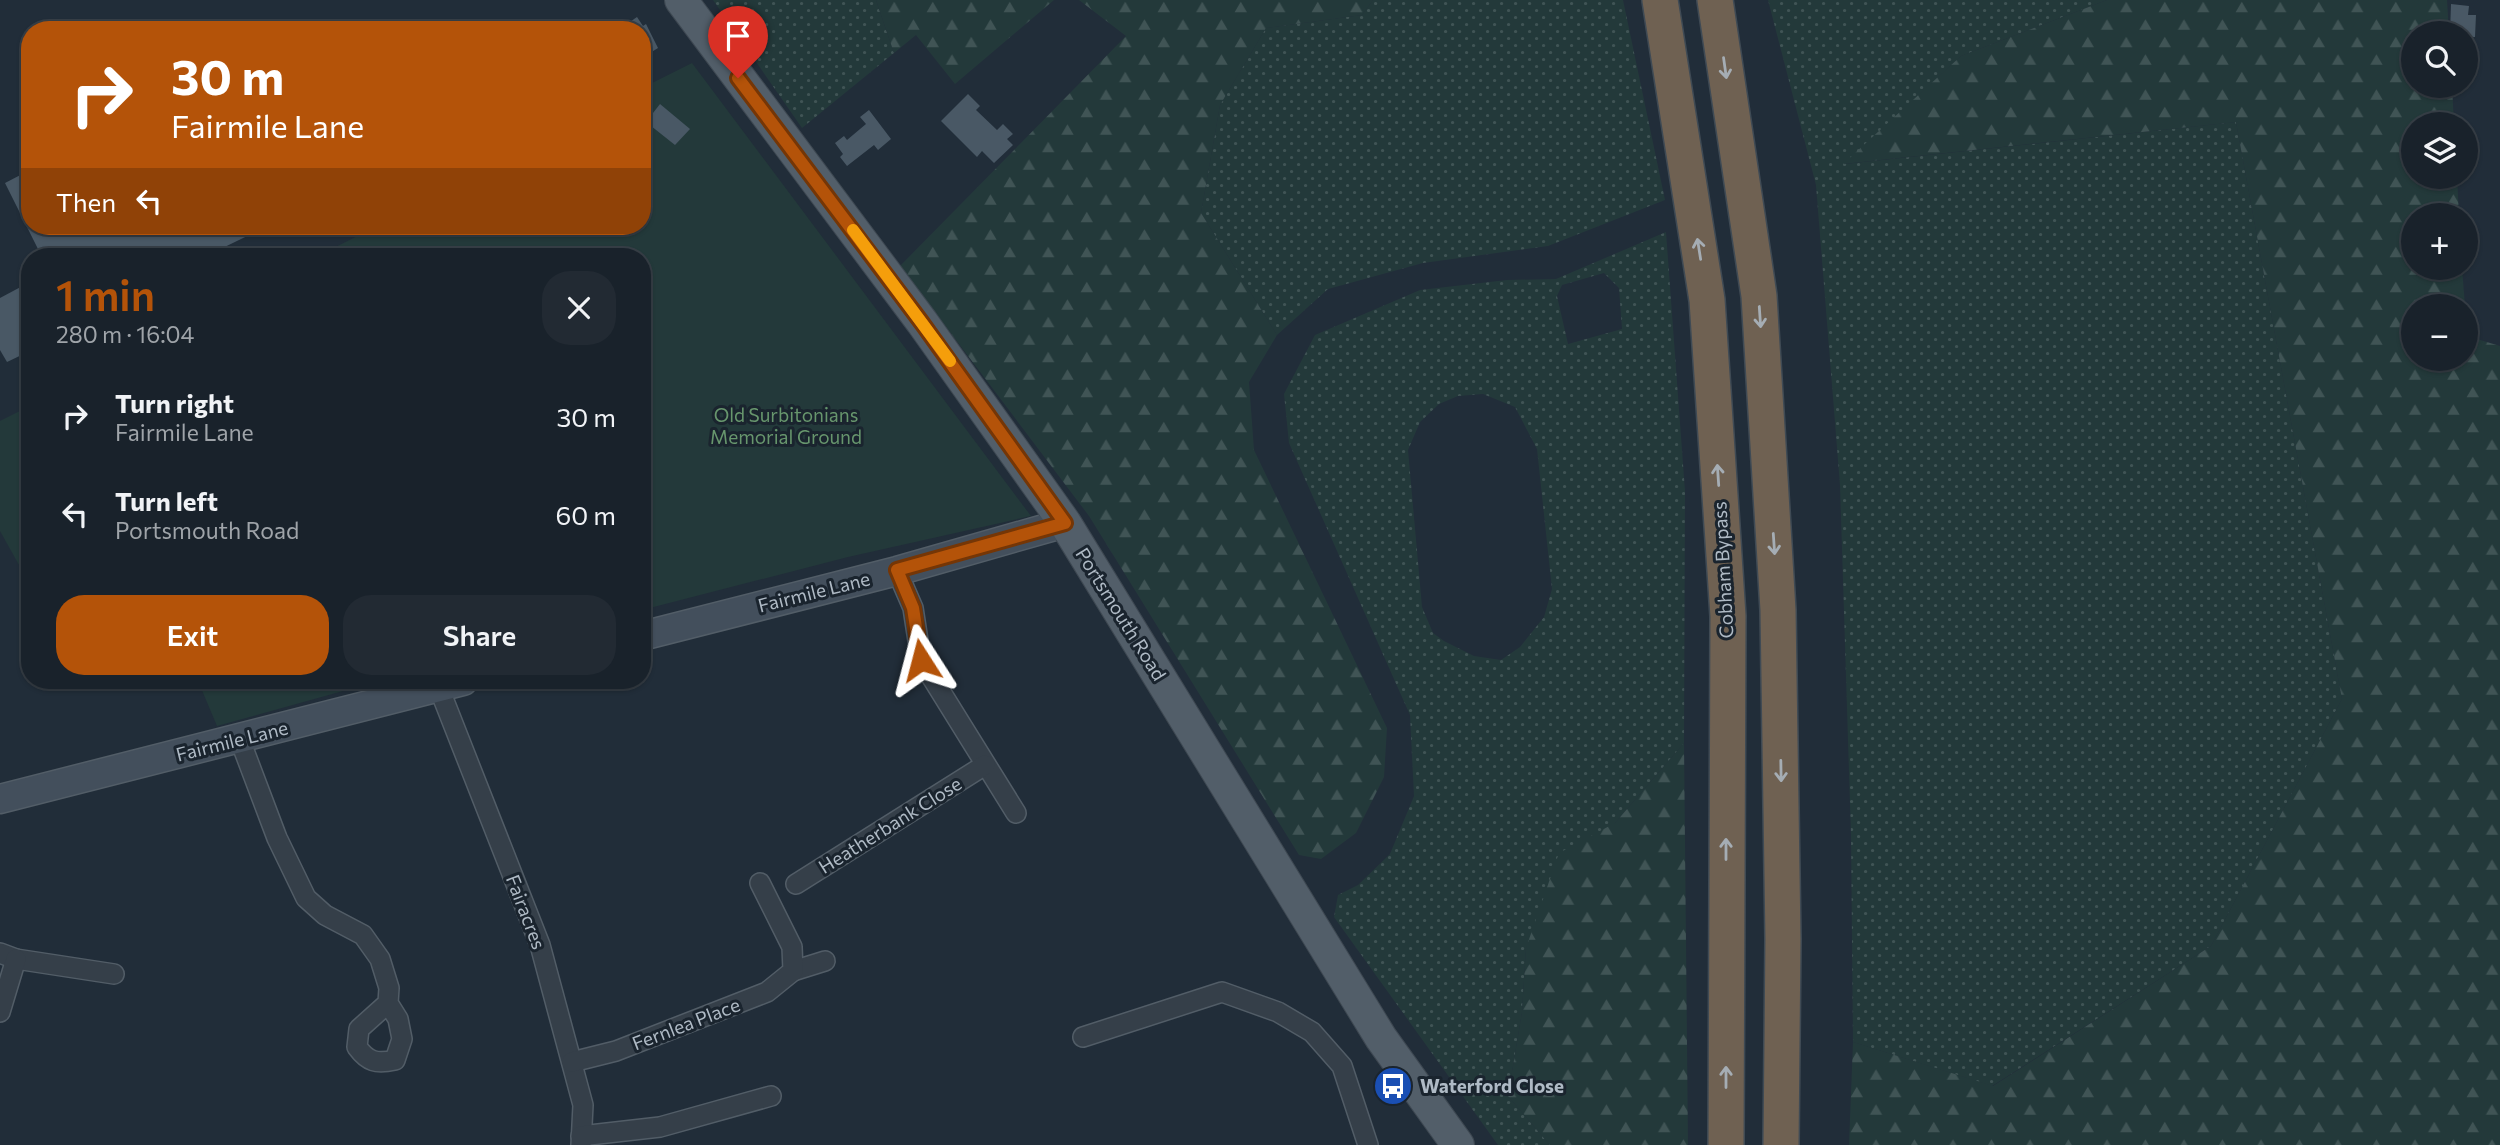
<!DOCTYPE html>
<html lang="en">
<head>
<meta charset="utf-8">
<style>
	:root { --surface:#19222b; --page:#222a33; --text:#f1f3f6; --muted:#9fa4a9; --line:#373f47; --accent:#b45309 }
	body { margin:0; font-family:Commissioner,sans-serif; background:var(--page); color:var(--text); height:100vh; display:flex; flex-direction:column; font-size:26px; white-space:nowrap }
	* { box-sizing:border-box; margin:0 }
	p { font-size:23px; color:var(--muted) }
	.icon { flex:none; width:38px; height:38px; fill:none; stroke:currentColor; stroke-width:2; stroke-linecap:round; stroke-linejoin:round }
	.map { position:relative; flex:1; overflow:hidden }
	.side { position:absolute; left:21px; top:248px; width:630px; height:441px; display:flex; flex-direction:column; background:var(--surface); border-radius:28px; box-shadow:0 2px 5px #0004,0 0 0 2px var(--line) }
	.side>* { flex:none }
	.hud { position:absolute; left:21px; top:21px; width:630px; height:214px; border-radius:28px; box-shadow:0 2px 5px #0004,0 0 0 2px var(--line); background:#b45309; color:#fff; overflow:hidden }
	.tools { position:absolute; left:2401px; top:21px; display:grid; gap:14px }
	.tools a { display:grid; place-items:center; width:77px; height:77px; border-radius:50%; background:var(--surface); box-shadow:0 2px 5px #0004,0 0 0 2px var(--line); font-size:35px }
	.pin { position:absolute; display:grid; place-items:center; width:60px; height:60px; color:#fff; margin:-72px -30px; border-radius:50% 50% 50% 0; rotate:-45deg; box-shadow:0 0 7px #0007 }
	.pin .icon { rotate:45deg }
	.me { position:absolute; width:77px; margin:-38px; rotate:351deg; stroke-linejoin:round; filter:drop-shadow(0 0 5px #0008) }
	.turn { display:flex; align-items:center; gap:24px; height:147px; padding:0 35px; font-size:32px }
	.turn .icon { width:91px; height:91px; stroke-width:2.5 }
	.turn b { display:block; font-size:49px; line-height:60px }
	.then { display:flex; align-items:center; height:66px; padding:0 35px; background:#0003; gap:14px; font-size:26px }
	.round { display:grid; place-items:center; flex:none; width:74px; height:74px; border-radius:28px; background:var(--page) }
	.headline { display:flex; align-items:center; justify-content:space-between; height:119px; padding:0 35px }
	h1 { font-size:42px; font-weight:600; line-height:52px; color:var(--accent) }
	.button { display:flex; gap:14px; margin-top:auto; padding:14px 35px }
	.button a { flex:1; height:80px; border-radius:28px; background:var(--accent); color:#fff; font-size:28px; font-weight:600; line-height:80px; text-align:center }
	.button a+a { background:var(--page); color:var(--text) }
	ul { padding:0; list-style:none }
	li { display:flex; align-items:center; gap:21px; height:98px; padding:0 35px }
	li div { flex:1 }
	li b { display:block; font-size:26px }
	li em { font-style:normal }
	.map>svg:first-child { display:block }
</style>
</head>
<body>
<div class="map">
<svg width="2500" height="1145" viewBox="0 0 2500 1145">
	<defs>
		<pattern id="grass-dots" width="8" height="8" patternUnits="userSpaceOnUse" patternTransform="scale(1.75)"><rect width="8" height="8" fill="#23393a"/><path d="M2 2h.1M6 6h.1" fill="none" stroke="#405455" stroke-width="1.8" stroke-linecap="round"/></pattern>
		<pattern id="forest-firs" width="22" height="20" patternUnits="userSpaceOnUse" patternTransform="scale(1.75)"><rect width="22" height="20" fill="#23393a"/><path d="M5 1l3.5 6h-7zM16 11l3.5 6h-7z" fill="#405455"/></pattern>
	</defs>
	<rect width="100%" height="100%" fill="#212d39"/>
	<!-- grass -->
	<g fill="url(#grass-dots)" fill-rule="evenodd">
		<path d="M713 0H876L894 53 802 128Z"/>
		<path d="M1373 0H1623L1665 200 1548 246 1423 263 1328 289 1277 335 1201 213 1220 105 1266 28 1362 15Z"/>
		<path d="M1768 0H2107L1961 56 1845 164 2236 122 2342 699 2211 946 1992 1086 1853 1042 1851 835 1840 485 1816 185Z"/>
		<path d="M1666 232 1685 491 1684 743 1615 823 1526 948 1522 1012 1508 1096 1550 1145H1498L1334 917 1338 895 1358 885 1390 854 1414 796 1410 715 1289 443 1284 394 1315 335 1420 290 1507 280 1556 279ZM1604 273 1619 288 1622 329 1568 344 1557 296 1562 285ZM1483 394 1515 407 1537 449 1552 589 1544 617 1520 647 1501 660 1474 656 1444 641 1433 633 1422 607 1408 450 1420 422 1439 404 1458 396Z"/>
	</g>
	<!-- forest -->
	<g fill="url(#forest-firs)">
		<path d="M876 0H1054L955 84 916 35 894 53Z"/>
		<path d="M1079 0H1373L1362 15 1266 28 1220 105 1201 213 1277 335 1249 382 1254 450 1387 728 1384 777 1356 833 1321 859 1299 855 1089 516 900 266 1126 36Z"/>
		<path d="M2107 0H2447L2449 33H2413V86H2452L2454 124H2413V177H2457L2459 215H2413V268H2462L2465 306H2413V359H2466V327L2467 336 2500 346V1145H1849L1853 1042 1993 1086 2211 946 2342 699 2236 122 1843 164 1961 56Z"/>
		<path d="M1684 743 1688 1145H1550L1508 1096 1522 1012 1526 948 1559 853 1615 823Z"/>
	</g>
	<!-- park -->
	<g fill="#23393a">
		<path d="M692 63 1031 516 848 557 642 610V257H316L377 226H642V88Z"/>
		<path d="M30 406V559L19 565 0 531V421Z"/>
		<path d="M198 681H379L217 726Z"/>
	</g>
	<!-- building -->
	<g fill="#495865">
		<path d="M2451 4 2469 6 2468 15H2476L2475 37H2466V33H2450Z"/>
		<path d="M637 17 643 26 646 24 658 48 642 58V30L621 28Z"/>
		<path d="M968 94 980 106 976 110 997 130 1003 124 1013 134 1007 139 1013 145 994 163 982 151 977 157 941 121Z"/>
		<path d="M660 104 690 129 675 145 646 122Z"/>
		<path d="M869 110 891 139 878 150 874 145 847 166 840 157 843 154 835 143 844 136 847 140 866 124 860 117Z"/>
		<path d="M30 170V226H77L83 237 106 226H268L204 257H168L166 252 156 257H42L5 183Z"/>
		<path d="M30 282V351L7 362 0 350V298Z"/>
	</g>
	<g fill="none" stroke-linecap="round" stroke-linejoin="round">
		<defs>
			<g id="street">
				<path d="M897 571 913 608 921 660 1016 813"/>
				<path d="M439 688 540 945 583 1105 581 1145"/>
				<path d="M240 740 277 838 306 898 325 915 363 935 380 959 389 988 388 1003 398 1019 402 1039 395 1060C376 1064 368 1062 357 1047L359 1029 388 1003"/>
				<path d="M796 884 985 765"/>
				<path d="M0 953 16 959 114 974"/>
				<path d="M793 971 825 961"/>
				<path d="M0 1012 16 959"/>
				<path d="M1083 1037 1222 992 1278 1012 1312 1032 1342 1066 1368 1145"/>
				<path d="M572 1062 616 1051 767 992 793 971 792 947 760 883"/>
				<path d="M581 1136 660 1127 771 1096"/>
			</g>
			<g id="secondary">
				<path d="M642 636 897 571 1065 523"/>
				<path d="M0 799 463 681"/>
			</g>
			<path id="primary" d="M681 0 922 322 1065 523 1381 1038 1458 1145"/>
			<g id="highway">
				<path d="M1660 0 1707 300 1728 616 1726 1145"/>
				<path d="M1715 0 1759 296 1778 610 1783 939 1781 1145"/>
			</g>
		</defs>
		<!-- street casing -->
		<use href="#street" stroke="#525d67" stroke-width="22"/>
		<!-- secondary casing -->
		<use href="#secondary" stroke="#525d67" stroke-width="31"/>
		<!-- primary casing -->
		<use href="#primary" stroke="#3e4852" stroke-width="34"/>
		<!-- highway casing -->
		<use href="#highway" stroke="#3f4a54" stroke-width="38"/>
		<!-- street -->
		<use href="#street" stroke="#353f49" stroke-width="19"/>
		<!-- secondary -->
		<use href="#secondary" stroke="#434f5c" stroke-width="28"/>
		<!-- primary -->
		<use href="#primary" stroke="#525e69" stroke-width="32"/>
		<!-- highway -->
		<use href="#highway" stroke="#6f6152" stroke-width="35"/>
	</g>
	<!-- one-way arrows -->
	<defs><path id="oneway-shaft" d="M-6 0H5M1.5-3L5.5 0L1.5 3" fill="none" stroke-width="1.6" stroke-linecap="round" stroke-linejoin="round" transform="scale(1.75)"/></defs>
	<g stroke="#a5adb4">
		<use href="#oneway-shaft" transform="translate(1725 68) rotate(82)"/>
		<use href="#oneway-shaft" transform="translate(1699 249) rotate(-99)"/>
		<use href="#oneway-shaft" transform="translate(1760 317) rotate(86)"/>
		<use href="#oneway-shaft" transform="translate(1718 475) rotate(-94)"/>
		<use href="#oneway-shaft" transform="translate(1774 544) rotate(86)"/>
		<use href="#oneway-shaft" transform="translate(1781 771) rotate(89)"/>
		<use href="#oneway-shaft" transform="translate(1726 849) rotate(-90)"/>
		<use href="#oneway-shaft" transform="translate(1726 1077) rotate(-90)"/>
	</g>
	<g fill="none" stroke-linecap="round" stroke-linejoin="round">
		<defs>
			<path id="route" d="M738 78 922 323 1065 523 897 570 913 608 921 660"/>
		</defs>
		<!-- route casing -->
		<use href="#route" stroke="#753606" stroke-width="18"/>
		<!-- route -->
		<use href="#route" stroke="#b45309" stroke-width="12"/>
		<!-- slow -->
		<path stroke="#f59e0b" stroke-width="12" d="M853 230 950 361"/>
	</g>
	<!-- icons -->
	<defs>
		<symbol id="bus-disc" viewBox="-11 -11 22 22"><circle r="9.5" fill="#1a4fb4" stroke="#1a242e"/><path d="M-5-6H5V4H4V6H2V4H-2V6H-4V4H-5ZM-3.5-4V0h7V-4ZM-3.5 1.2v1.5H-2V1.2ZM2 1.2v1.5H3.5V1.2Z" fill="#fff"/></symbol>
	</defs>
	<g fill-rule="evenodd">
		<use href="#bus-disc" x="1371" y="1064" width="44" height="44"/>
	</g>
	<g text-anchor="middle" stroke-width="6" stroke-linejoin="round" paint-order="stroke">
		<!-- park labels -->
		<g font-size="19" fill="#67966d" stroke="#1a242e">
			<text x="786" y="422">Old Surbitonians<tspan x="786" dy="22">Memorial Ground</tspan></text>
		</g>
		<!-- street labels -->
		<g font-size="19" fill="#afbac5" stroke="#1a242e">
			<text transform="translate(1723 570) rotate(-93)" y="7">Cobham Bypass</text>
			<text transform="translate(814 592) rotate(-14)" y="7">Fairmile Lane</text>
			<text transform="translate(1121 614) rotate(58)" y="7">Portsmouth Road</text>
			<text transform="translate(232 741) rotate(-14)" y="7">Fairmile Lane</text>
			<text transform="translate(890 825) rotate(-32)" y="7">Heatherbank Close</text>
			<text transform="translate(526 912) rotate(69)" y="7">Fairacres</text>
			<text transform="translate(686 1024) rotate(-21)" y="7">Fernlea Place</text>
		</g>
		<!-- poi labels -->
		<g font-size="19" font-weight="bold" fill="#afbac5" stroke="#1a242e" text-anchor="start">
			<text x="1420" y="1093">Waterford Close</text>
		</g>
	</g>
</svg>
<div class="tools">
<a><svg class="icon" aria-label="search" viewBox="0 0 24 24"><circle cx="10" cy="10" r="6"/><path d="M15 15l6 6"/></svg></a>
<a><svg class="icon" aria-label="layers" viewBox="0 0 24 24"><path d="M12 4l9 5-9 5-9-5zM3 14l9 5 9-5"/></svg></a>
<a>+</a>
<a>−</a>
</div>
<div class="pin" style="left:738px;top:78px;background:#d93025"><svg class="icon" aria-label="arrive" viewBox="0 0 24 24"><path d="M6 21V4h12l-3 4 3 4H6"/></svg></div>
<svg class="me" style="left:921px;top:660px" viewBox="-20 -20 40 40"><path d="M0-17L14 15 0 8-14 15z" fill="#b45309" stroke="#fff" stroke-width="4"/></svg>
<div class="hud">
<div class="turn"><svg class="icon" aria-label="right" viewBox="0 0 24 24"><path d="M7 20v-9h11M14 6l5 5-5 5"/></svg><div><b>30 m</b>Fairmile Lane</div></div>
<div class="then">Then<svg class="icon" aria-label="left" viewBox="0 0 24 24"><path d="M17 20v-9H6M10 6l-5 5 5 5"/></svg></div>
</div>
<section class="side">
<div class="headline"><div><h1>1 min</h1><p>280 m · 16:04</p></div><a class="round"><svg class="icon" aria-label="close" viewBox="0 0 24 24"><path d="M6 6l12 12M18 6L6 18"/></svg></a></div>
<ul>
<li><svg class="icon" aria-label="right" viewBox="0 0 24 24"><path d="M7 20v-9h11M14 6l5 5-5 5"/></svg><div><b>Turn right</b><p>Fairmile Lane</p></div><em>30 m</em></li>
<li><svg class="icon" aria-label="left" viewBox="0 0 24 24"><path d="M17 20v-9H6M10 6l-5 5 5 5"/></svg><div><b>Turn left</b><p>Portsmouth Road</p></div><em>60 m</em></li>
</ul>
<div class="button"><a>Exit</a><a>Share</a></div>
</section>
</div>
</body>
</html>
